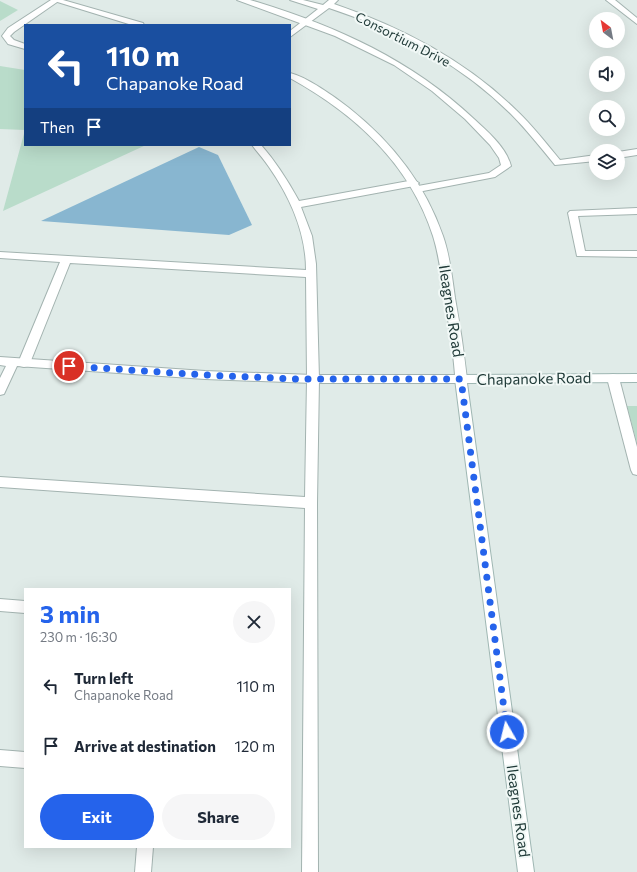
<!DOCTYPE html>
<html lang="en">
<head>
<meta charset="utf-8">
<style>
	:root { --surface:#fff; --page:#f6f6f7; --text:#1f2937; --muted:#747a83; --accent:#2563eb }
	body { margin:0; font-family:Commissioner,sans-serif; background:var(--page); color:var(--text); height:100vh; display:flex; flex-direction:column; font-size:15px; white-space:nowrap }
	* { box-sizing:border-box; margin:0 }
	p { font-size:13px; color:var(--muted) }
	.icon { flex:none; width:22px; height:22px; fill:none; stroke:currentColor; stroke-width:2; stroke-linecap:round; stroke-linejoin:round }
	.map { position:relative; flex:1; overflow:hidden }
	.panel { position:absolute; left:24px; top:588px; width:267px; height:260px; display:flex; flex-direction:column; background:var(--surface); border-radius:0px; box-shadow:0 4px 16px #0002 }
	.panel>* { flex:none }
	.banner { position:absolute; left:24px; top:24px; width:267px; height:122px; border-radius:0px; box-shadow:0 4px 16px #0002; background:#1a4fa0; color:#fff; overflow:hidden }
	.needle { width:26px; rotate:328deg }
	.fabs { position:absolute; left:589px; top:12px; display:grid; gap:8px }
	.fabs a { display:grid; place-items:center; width:36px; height:36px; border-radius:50%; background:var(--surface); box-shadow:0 4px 16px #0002; font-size:20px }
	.pin { position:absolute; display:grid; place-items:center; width:34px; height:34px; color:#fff; margin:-17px; border:2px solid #fff; border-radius:50%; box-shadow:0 1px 4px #0007 }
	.me { position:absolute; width:44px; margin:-22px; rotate:352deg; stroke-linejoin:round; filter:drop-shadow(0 0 3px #0008) }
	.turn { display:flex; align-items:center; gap:14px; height:84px; padding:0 16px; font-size:18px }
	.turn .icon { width:52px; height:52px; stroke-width:2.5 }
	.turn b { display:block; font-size:28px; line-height:34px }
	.then { display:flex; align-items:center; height:38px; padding:0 16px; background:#0003; gap:8px; font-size:15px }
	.round { display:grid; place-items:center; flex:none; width:42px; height:42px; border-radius:21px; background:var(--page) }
	.summary { display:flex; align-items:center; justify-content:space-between; height:68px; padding:0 16px }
	h1 { font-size:24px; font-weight:700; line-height:30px; color:var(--accent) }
	.action { display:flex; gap:8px; margin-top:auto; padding:8px 16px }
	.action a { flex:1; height:46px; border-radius:24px; background:var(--accent); color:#fff; font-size:16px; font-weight:700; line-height:46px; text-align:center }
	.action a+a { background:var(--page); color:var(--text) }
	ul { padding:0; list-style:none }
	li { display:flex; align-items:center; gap:12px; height:60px; padding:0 16px }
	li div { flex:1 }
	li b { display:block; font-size:15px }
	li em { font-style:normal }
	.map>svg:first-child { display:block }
</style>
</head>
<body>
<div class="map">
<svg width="637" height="872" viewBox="0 0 637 872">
	<rect width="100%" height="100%" fill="#e0ebe8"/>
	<!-- green -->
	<g fill="#b9dcca">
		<path d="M0 1 18 10 0 21Z"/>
		<path d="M0 66 25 70V145H146L3 211 25 130 0 129Z"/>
		<path d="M627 406H637V443Z"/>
	</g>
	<!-- water -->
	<path fill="#88b6d0" d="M199 147 218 155 252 225 229 235 41 221Z"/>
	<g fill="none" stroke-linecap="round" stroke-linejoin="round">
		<defs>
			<g id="lane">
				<path d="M51 0H60L14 32 10 36 14 40 25 44V49L8 44 2 36 8 28Z"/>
				<path d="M237 0H250L257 2C338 27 411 60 474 119 488 132 506 147 511 166L495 177 418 192 415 191 413 189 415 187 418 186 489 173 501 165 499 158 490 145 465 119 432 91 394 65 335 36Z"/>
				<path d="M252 145H261C276 162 288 181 299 201L414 180 419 183 414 186 301 207 312 236 316 264 319 379 317 503 318 872H302L305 508 0 487V477L305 497 307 379 306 277 70 263 30 363 28 366 24 367 20 366 18 363 60 262 0 258V252L306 270C306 233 290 197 269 167 264 159 257 152 252 145Z"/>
				<path d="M637 208V214L578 216 585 251H637V257L577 256 568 213 570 211Z"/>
				<path d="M613 374 617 375 619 378 637 447V475L633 474 631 470 607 378 609 375Z"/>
				<path d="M0 750 25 752V768L0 766Z"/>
			</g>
			<g id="street">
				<path d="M51 0H63L143 23 144 25H132Z"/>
				<path d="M290 0H303L323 5 329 0H338L334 4C401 27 465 60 516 110 532 125 546 143 560 160L596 155V161L555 165C541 148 527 130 511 114 461 64 396 30 329 8L290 37V31L318 9Z"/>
				<path d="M606 0H615L637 18V24Z"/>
				<path d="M290 73C307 77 335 97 349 108 392 142 425 184 443 236 450 256 452 277 455 298 460 325 464 352 467 379L465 382 461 383H313L205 379 17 366 4 394 0 395V378L6 366 0 365V357L205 371 313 375H455C453 347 448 320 444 293 441 274 439 255 433 236 410 164 355 114 290 78Z"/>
				<path d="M637 149V155L618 158V152Z"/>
				<path d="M0 599 25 601V613L0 611Z"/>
				<path d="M137 847H153L151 872H135Z"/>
			</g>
			<path id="secondary" d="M637 374V382L467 383 534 872H518L455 379 457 376 461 375Z"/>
		</defs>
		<!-- lane casing -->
		<use href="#lane" stroke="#a3b3b0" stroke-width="2"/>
		<!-- street casing -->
		<use href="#street" stroke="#a3b3b0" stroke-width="2"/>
		<!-- secondary casing -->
		<use href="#secondary" stroke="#9fb7b3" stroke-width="2"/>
		<!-- lane -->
		<use href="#lane" fill="#fff" fill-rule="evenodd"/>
		<!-- street -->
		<use href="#street" fill="#fff" fill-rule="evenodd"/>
		<!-- secondary -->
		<use href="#secondary" fill="#fff" fill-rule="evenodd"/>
	</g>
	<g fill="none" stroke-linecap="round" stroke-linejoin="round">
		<!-- route -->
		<path stroke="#2563eb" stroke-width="7" stroke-dasharray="0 12.6" d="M69 366 205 375 297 379H461L507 732"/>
	</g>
	<g text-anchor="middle" stroke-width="4" stroke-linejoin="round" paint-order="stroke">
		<!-- far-street labels -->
		<g font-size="13" fill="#213b39" stroke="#f1f8f6">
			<text transform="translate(403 39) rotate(27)" y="5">Consortium Drive</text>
		</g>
		<!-- street labels -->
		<g font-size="15" fill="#213b39" stroke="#f1f8f6">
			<text transform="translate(451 311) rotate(81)" y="5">Ileagnes Road</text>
			<text transform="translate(534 379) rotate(-1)" y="5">Chapanoke Road</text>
			<text transform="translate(518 811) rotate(82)" y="5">Ileagnes Road</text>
		</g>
	</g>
</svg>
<div class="fabs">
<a><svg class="needle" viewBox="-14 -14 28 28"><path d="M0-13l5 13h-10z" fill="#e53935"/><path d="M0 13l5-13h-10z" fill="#747a83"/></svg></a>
<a><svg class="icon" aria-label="sound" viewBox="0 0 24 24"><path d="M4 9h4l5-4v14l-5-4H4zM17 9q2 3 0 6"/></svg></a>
<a><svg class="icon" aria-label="search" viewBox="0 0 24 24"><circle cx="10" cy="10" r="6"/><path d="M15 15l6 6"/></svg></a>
<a><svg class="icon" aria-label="layers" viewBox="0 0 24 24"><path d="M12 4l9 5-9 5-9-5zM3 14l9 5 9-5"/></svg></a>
</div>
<div class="pin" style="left:69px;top:366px;background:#d93025"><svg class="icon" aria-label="arrive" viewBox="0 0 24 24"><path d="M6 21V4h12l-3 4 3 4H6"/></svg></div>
<svg class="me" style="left:507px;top:732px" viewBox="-20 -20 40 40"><circle r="17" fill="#2563eb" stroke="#fff" stroke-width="3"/><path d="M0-11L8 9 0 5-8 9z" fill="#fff"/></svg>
<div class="banner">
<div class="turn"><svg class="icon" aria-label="left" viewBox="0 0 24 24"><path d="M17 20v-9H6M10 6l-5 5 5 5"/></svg><div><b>110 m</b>Chapanoke Road</div></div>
<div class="then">Then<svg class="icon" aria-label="arrive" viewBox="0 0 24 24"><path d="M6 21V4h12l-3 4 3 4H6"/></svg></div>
</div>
<section class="panel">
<div class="summary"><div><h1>3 min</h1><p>230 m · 16:30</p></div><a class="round"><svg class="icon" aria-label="close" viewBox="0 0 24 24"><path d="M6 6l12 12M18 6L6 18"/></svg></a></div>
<ul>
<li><svg class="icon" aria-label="left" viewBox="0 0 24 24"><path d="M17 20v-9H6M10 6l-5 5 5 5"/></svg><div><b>Turn left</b><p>Chapanoke Road</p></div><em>110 m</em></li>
<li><svg class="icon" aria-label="arrive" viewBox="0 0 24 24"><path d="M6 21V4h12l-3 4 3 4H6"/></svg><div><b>Arrive at destination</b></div><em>120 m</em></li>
</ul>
<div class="action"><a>Exit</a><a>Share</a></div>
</section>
</div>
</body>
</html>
